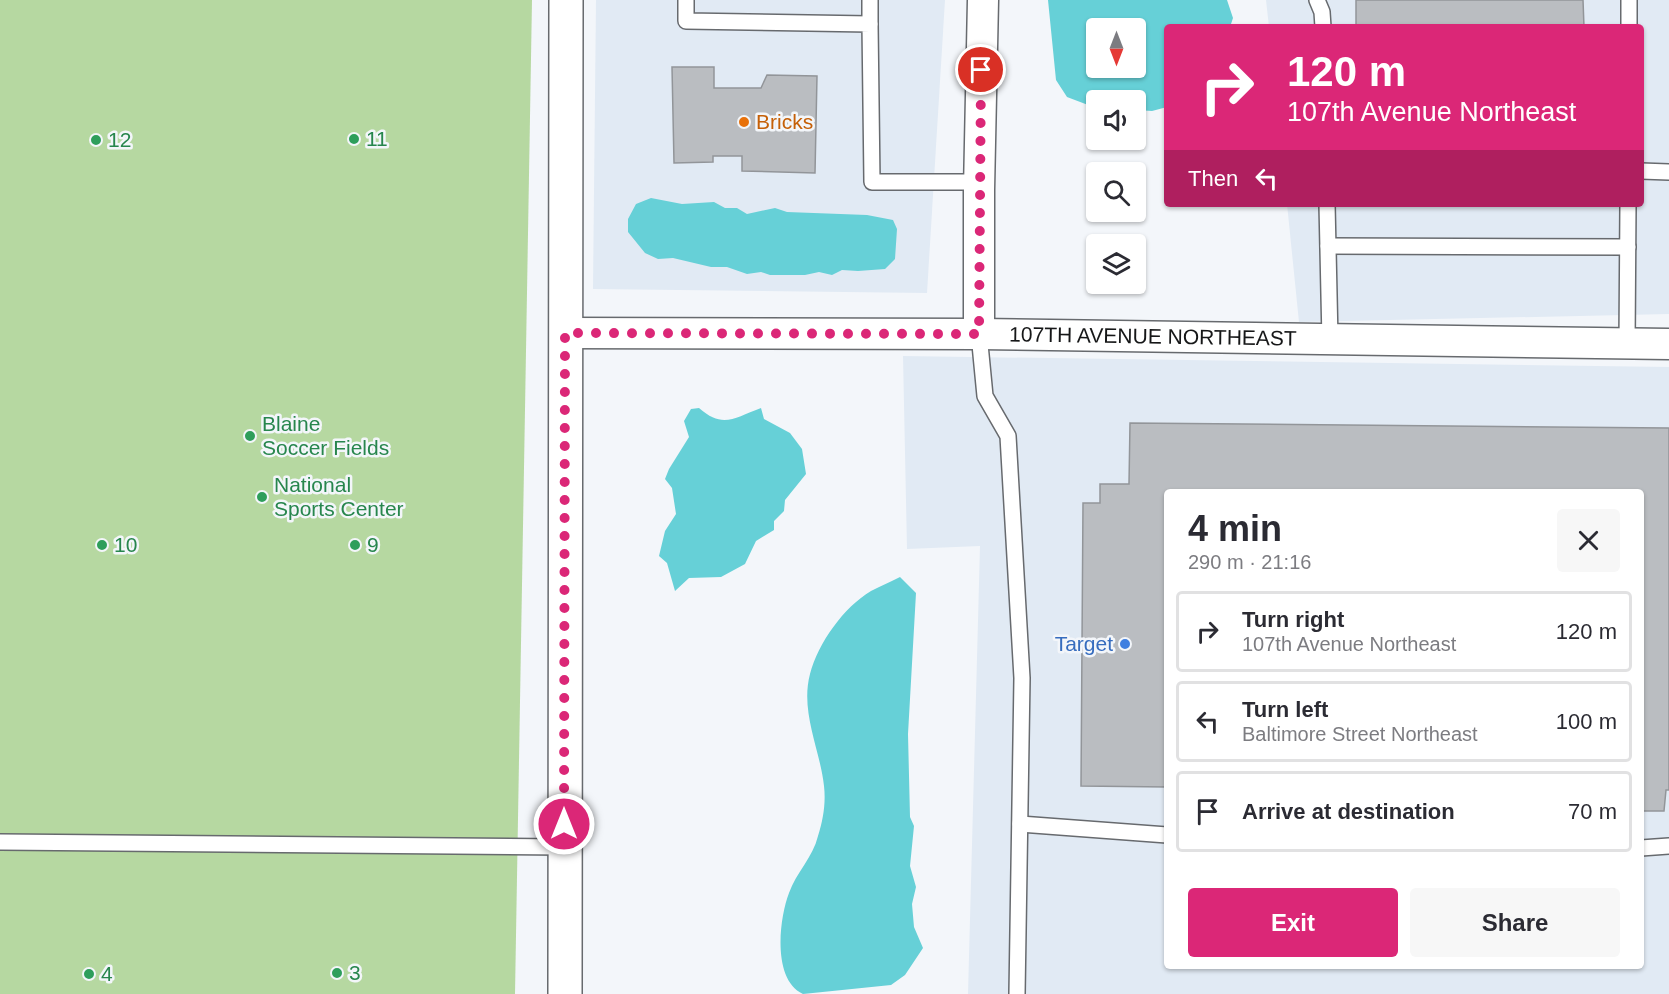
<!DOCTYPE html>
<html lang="en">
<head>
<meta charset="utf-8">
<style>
	:root { --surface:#fff; --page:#f7f7f7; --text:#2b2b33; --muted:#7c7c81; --line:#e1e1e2; --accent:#db2777 }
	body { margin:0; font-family:Arial,sans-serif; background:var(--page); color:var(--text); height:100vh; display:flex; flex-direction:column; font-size:22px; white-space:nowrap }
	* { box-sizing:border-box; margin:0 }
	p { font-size:20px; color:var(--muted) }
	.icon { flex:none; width:33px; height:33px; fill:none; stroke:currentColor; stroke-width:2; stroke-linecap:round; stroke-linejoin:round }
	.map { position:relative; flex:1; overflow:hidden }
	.drawer { position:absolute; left:1164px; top:489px; width:480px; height:480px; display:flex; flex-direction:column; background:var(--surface); border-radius:6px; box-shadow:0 2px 4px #0004 }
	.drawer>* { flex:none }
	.banner { position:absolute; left:1164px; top:24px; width:480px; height:183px; border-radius:6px; box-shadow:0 2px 4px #0004; background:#db2777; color:#fff; overflow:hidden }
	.needle { width:39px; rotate:180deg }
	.fabs { position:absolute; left:1086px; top:18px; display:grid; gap:12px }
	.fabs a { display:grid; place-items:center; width:60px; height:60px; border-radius:6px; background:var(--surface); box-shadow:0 2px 4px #0004; font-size:30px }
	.pin { position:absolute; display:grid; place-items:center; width:51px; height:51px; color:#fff; margin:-26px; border:3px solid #fff; border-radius:50%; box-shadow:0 2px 6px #0007 }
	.me { position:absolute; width:66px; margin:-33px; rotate:0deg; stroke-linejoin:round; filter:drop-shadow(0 0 4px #0008) }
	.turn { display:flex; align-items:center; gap:21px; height:126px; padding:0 24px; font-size:27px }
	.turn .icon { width:78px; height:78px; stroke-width:2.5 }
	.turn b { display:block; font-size:42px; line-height:51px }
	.then { display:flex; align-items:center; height:57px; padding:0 24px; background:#0003; gap:12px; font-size:22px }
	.round { display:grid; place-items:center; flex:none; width:63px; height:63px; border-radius:6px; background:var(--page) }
	.overview { display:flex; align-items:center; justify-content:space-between; height:102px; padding:0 24px }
	h1 { font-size:36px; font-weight:600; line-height:45px }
	.cta { display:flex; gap:12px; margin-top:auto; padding:12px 24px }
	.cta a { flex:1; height:69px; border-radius:6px; background:var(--accent); color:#fff; font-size:24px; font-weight:600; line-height:69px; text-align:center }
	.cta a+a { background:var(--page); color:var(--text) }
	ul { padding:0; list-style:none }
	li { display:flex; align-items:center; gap:18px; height:81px; margin:0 12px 9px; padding:0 12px; border:3px solid var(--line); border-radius:6px }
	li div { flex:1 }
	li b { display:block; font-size:22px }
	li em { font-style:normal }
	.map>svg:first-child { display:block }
</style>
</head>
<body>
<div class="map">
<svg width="1669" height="994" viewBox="0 0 1669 994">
	<rect width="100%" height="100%" fill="#f3f6fa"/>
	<!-- built -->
	<g fill="#e1eaf4" fill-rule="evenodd">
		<path d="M596 0H945L927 293 593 289Z"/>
		<path d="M1266 0H1669V314L1299 322 1287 204H1641V27H1269Z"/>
		<path d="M903 356 1669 367V994H968L980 546 907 549ZM1167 492H1641V966H1167Z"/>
	</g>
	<!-- green -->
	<path fill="#b6d8a1" d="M0 0H532L515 994H0Z"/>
	<!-- water -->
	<g fill="#66d0d7" fill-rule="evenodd">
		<path d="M1048 0H1227L1233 18 1230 27H1167V107L1152 111 1136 110V100H1096V108L1067 97 1056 80ZM1096 28H1136V68H1096Z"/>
		<path d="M651 198 682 204 714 202 725 208H737L747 214 775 208 787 212 867 215 893 220 897 229 895 259 885 269 858 271 842 270 832 275 819 272 805 275H770L761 272 747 274 727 267H711L673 258 658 259 645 253 628 232V219L636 204Z"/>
		<path d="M699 408C723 429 734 418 761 408L764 419 790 433 802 449 806 474 785 500 784 511 774 521V530L756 541 745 564 721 577 689 578 675 591 667 563 659 556 665 531 676 514 672 488 665 479 669 469 689 437 684 421 691 409Z"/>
		<path d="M900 577 916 593 908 734 910 817 914 826 910 866 916 887 912 904 914 927 923 948 905 975 891 985 803 994C772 980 779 919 789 893 796 873 813 857 818 836 823 820 826 803 824 786 820 749 800 712 810 674 818 643 844 607 871 591 880 586 891 582 900 577Z"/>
	</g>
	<!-- building -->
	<g fill="#babdc1" stroke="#929599" stroke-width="1.5">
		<path d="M1356 0H1583L1584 27H1356Z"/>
		<path d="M672 67H714V88H761L767 75 817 76 815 173 742 171V156H713V162L674 163Z"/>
		<path d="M1130 423 1669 428V790H1666L1664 811H1641V492H1167V787L1081 786 1083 503H1100V484H1129Z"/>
	</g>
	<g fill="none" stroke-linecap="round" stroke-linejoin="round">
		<defs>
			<g id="service">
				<path d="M686 0V21L870 24 872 182H980"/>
				<path d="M870 0V24"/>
				<path d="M1317 0 1322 12 1323 27"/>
				<path d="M1629 0V27"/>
				<path d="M1641 171 1669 172"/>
				<path d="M1327 204 1330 340"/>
				<path d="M1328 246 1628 247"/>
				<path d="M979 334 985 396 1008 436 1022 678 1017 994"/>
				<path d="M1627 344 1628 204"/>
				<path d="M1020 824 1167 835"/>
				<path d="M0 842 564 847"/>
				<path d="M1641 848 1669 846"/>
			</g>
			<g id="minor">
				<path id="s1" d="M565 333 979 334 1669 344"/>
				<path d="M979 334V190L983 0"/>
			</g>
			<path id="tertiary" d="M565 994 566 0"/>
		</defs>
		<!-- service casing -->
		<use href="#service" stroke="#676a6e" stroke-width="18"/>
		<!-- minor casing -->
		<use href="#minor" stroke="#676a6e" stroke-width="33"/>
		<!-- tertiary casing -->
		<use href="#tertiary" stroke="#676a6e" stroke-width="36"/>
		<!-- service -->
		<use href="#service" stroke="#fff" stroke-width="15"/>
		<!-- minor -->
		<use href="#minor" stroke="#fff" stroke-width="30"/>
		<!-- tertiary -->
		<use href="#tertiary" stroke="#fff" stroke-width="33"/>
	</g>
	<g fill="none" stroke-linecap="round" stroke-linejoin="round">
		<!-- route -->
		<path stroke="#db2777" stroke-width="10" stroke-dasharray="0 18" d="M564 824 565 333 979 334 981 70"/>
	</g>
	<!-- markers -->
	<circle fill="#e8710a" stroke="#f3f6fa" stroke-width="2" cx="744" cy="122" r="6"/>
	<g fill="#2e9e5b" stroke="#f3f6fa" stroke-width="2">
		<circle cx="354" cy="139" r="6"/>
		<circle cx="96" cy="140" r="6"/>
		<circle cx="250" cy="436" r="6"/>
		<circle cx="262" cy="497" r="6"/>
		<circle cx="102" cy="545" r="6"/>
		<circle cx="355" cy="545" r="6"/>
		<circle cx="337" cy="973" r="6"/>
		<circle cx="89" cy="974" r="6"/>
	</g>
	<circle fill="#3f7fe0" stroke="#f3f6fa" stroke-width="2" cx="1125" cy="644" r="6"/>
	<g text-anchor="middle" stroke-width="5" stroke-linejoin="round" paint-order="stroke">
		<!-- food labels -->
		<g font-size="21" fill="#c56008" stroke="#f3f6fa" text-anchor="start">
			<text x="756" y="129">Bricks</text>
		</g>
		<!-- leisure labels -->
		<g font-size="21" fill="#27864d" stroke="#f3f6fa" text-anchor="start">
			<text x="366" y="146">11</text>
			<text x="108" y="147">12</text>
			<text x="262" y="431">Blaine<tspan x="262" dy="24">Soccer Fields</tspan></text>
			<text x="274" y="492">National<tspan x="274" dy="24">Sports Center</tspan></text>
			<text x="114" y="552">10</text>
			<text x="367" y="552">9</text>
			<text x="349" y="980">3</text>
			<text x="101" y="981">4</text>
		</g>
		<!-- street labels -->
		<g font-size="21" fill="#161718" stroke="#f3f6fa">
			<text dy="7" stroke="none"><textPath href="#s1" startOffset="588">107TH AVENUE NORTHEAST</textPath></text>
		</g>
		<!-- shop labels -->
		<g font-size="21" fill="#366cbe" stroke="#f3f6fa" text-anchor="end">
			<text x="1113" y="651">Target</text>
		</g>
	</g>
</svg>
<div class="fabs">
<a><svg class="needle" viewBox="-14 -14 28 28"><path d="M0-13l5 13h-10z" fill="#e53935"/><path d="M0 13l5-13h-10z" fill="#7c7c81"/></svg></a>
<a><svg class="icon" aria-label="sound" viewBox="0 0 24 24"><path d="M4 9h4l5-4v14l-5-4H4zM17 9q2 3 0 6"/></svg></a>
<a><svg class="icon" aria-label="search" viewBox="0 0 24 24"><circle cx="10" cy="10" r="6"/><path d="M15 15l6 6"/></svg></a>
<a><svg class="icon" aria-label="layers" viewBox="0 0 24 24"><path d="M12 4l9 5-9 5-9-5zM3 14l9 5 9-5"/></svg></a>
</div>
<div class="pin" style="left:981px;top:70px;background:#d93025"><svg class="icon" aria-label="arrive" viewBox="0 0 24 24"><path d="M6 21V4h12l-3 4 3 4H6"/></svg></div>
<svg class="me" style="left:564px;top:824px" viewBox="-20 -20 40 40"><circle r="17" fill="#db2777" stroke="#fff" stroke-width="3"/><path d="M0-11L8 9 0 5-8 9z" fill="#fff"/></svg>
<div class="banner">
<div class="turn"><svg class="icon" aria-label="right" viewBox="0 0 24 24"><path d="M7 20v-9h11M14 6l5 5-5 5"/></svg><div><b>120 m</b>107th Avenue Northeast</div></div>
<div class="then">Then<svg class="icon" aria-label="left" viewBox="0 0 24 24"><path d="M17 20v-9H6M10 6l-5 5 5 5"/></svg></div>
</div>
<section class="drawer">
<div class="overview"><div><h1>4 min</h1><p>290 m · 21:16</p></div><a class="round"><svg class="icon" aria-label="close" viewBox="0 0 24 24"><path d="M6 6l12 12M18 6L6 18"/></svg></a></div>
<ul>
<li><svg class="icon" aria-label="right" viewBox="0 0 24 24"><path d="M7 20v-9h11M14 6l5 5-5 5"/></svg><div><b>Turn right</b><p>107th Avenue Northeast</p></div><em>120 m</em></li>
<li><svg class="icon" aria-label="left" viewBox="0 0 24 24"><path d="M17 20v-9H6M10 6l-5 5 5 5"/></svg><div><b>Turn left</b><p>Baltimore Street Northeast</p></div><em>100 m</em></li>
<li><svg class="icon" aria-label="arrive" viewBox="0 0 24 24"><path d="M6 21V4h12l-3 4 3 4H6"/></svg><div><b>Arrive at destination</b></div><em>70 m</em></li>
</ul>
<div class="cta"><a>Exit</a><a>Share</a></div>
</section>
</div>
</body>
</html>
